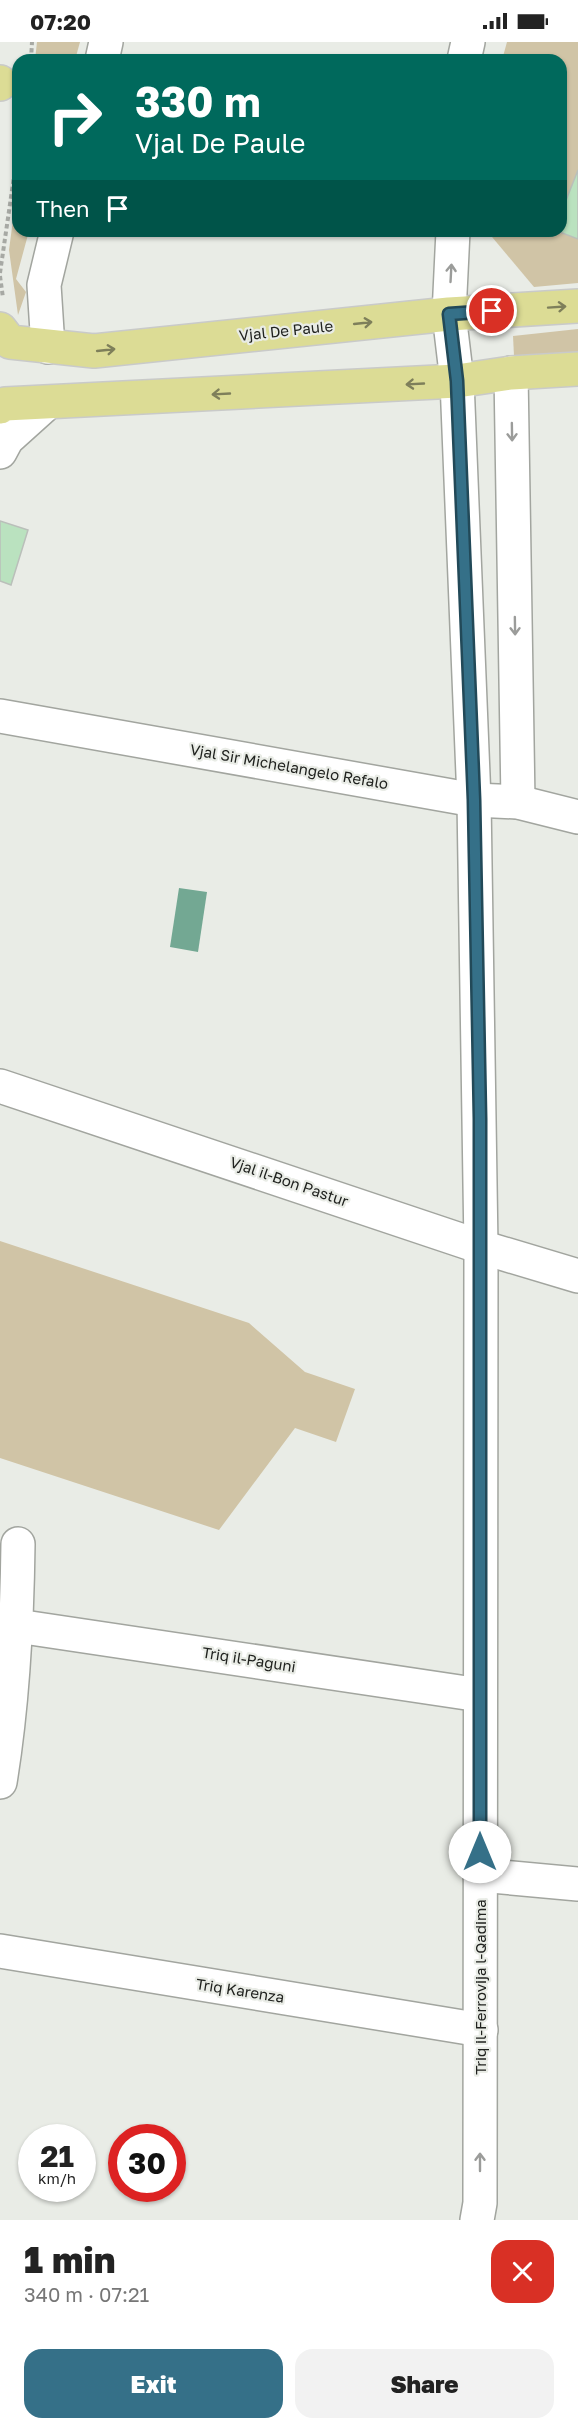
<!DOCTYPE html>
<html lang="en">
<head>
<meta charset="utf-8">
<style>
	:root { --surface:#fff; --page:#f2f2f2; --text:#222; --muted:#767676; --accent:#357088 }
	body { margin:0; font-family:"Golos Text",sans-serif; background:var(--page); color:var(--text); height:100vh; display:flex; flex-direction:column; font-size:22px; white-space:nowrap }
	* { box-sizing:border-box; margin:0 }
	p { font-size:20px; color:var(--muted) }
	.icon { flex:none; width:33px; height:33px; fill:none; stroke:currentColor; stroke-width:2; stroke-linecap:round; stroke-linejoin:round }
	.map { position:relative; height:2178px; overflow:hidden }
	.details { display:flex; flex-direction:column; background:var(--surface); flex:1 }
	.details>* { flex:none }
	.banner { position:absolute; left:12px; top:12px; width:555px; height:183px; border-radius:18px; box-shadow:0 2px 4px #0004; background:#00695c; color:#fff; overflow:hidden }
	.speed { position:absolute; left:18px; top:2082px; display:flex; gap:12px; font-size:30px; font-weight:700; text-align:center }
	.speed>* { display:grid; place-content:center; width:78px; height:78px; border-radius:50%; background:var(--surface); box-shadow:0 2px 4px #0004; line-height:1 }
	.speed small { font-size:15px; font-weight:400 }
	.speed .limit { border:9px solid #d22; background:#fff; color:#111 }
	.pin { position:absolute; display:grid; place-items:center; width:51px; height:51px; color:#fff; margin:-26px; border:3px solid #fff; border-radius:50%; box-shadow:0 2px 6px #0007 }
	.me { position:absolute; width:66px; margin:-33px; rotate:0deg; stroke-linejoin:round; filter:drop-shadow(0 0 4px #0008) }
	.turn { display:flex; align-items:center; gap:21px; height:126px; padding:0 24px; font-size:27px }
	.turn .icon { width:78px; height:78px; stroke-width:2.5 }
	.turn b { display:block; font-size:42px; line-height:51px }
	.then { display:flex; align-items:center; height:57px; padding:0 24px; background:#0003; gap:12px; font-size:22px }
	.round { display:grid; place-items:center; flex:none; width:63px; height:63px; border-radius:18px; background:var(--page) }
	.headline { display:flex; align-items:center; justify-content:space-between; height:102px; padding:0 24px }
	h1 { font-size:36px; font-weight:800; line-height:45px }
	.action { display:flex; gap:12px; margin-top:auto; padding:12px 24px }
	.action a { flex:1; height:69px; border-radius:18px; background:var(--accent); color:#fff; font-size:24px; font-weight:800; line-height:69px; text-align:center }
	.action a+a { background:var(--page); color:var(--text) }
	.status { display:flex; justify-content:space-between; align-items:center; height:42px; padding:0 30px; background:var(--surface); direction:ltr }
	.status svg { height:16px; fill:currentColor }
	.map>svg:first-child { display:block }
</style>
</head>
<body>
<div class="status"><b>07:20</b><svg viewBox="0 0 49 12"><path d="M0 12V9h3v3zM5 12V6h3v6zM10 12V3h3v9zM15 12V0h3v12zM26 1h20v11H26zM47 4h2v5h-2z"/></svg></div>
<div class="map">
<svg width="578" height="2178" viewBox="0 0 578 2178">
	<rect width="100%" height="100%" fill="#e9ece6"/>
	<!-- green -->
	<g fill="#d0c4a6">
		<path d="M37 0H80L75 18H35Z"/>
		<path d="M507 0H578V128L561 171V18H502Z"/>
		<path d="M18 140V189H29L16 237 26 250 18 273 9 208Z"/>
		<path d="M487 189H557L578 197V241L534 245Z"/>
		<path d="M578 287V310L514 314 513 294Z"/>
		<path d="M0 1199 249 1281 305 1330 355 1347 336 1400 295 1386 219 1488 0 1416Z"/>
	</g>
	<!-- water -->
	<path fill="#73a893" d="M179 846 207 850 198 910 170 905Z"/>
	<!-- building -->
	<g fill="#bae2bf" stroke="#babfba" stroke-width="1.5">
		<path d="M578 128V197L557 189H561V171Z"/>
		<path d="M0 479 28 488 11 543 0 539Z"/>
	</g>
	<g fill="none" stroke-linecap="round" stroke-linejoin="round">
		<defs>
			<g id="minor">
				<path d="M102 18 106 0"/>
				<path d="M464 18 468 0"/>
				<path d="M453 189 449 272 457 339 474 758 481 1205 480 2161 477 2178"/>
				<path d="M48 305 44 243 57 189"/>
				<path d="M511 331 518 760"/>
				<path d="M0 410 7 397 47 361"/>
				<path d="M0 674 474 758 518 760 578 775"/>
				<path d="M0 1044 481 1205 578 1234"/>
				<path d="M17 1584 480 1653"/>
				<path d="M0 1740C13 1661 17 1582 18 1502"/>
				<path d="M480 1833 578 1842"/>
				<path d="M0 1909 481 1988"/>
			</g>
			<g id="major">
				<path d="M0 40V42"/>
				<path d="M0 287 10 300 94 309 449 272 578 264"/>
				<path d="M0 365 5 362 457 339 511 331 578 327"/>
			</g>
		</defs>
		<!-- minor casing -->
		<use href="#minor" stroke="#a2a59f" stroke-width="36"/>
		<!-- major casing -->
		<use href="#major" stroke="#c9cac9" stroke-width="36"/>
		<!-- path -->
		<g stroke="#a7a9a4" stroke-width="4" stroke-dasharray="4.5 3" stroke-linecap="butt">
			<path d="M31 18 32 0"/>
			<path d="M0 231 18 107"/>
			<path d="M0 234 3 256"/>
		</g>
		<!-- minor -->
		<use href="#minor" stroke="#fff" stroke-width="33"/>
		<!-- major -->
		<use href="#major" stroke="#dcdc95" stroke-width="33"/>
	</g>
	<!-- one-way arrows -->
	<defs><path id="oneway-shaft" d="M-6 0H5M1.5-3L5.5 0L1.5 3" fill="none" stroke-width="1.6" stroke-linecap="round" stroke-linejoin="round" transform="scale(1.5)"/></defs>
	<g stroke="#9b9c9a">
		<use href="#oneway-shaft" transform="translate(451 231) rotate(-87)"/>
		<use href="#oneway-shaft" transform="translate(512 390) rotate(89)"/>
		<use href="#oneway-shaft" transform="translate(515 584) rotate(89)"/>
		<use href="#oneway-shaft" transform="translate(480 2120) rotate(-90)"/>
	</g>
	<g stroke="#7e7f5a">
		<use href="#oneway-shaft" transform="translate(557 265) rotate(-4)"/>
		<use href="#oneway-shaft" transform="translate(363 281) rotate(-6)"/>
		<use href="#oneway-shaft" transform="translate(106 308) rotate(-6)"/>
		<use href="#oneway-shaft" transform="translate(415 342) rotate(177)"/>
		<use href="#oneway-shaft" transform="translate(221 352) rotate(177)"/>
	</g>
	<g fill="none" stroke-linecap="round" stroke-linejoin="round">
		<defs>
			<path id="route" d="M480 1810V1077L474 758 457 339 449 272 492 269"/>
		</defs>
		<!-- route casing -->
		<use href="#route" stroke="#224958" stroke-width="15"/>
		<!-- route -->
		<use href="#route" stroke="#357088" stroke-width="10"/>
	</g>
	<g text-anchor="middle" stroke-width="4.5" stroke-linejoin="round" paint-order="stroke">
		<!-- street labels -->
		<g font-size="15" fill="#20221f" stroke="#e9ece6">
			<text transform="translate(286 289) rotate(-6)" y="5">Vjal De Paule</text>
			<text transform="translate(289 725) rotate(10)" y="5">Vjal Sir Michelangelo Refalo</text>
			<text transform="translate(289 1140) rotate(19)" y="5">Vjal il-Bon Pastur</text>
			<text transform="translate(249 1618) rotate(9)" y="5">Triq il-Paguni</text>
			<text transform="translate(481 1945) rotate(-90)" y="5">Triq il-Ferrovija l-Qadima</text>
			<text transform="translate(240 1949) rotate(9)" y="5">Triq Karenza</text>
		</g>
	</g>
</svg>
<div class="speed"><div>21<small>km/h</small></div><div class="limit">30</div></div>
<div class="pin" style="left:492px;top:269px;background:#d93025"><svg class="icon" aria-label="arrive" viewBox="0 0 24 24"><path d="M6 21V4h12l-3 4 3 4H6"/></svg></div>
<svg class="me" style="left:480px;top:1810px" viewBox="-20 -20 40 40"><circle r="19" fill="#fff"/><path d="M0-13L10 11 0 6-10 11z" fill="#357088"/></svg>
<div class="banner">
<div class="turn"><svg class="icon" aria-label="right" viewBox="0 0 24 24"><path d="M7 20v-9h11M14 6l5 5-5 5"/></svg><div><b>330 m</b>Vjal De Paule</div></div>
<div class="then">Then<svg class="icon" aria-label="arrive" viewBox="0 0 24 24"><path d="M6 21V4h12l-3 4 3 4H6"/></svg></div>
</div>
</div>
<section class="details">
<div class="headline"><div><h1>1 min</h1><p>340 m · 07:21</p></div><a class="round" style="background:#d93025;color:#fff"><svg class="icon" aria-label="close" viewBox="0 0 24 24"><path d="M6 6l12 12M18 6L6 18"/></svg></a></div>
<div class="action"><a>Exit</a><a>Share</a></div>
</section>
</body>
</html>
